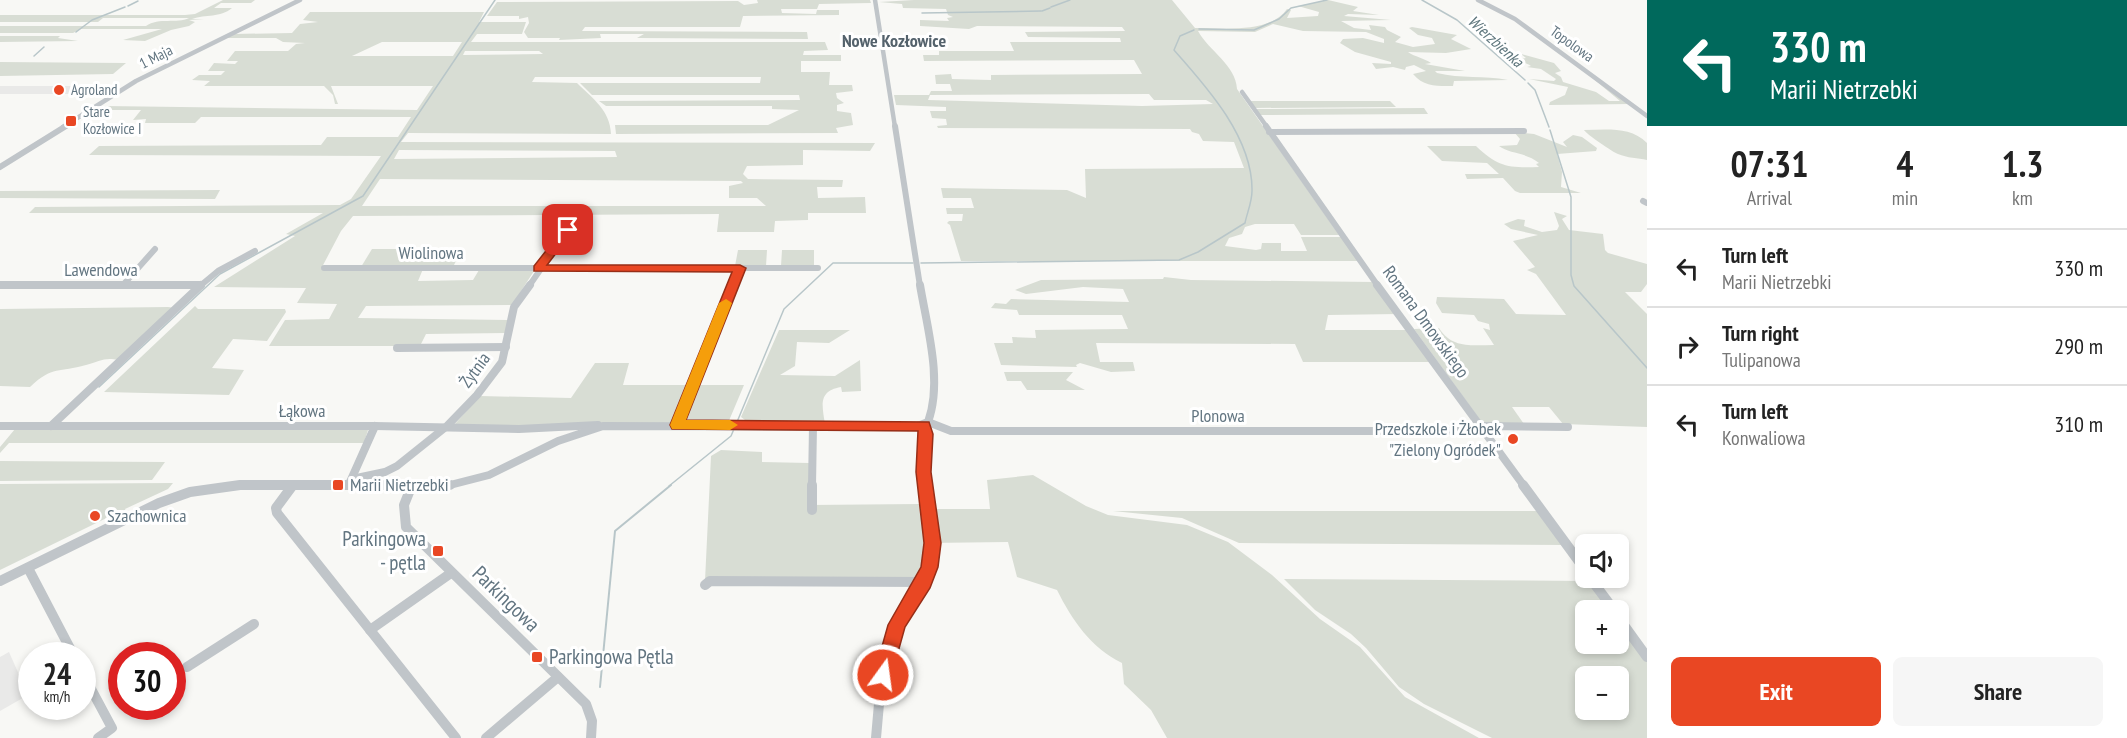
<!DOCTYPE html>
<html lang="en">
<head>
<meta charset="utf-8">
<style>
	:root { --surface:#fff; --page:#f6f6f6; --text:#222; --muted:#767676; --line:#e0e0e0; --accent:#e94723 }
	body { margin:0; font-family:"PT Sans Narrow",sans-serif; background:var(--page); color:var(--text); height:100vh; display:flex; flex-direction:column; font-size:22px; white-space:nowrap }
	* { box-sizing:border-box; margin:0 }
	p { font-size:20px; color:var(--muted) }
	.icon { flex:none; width:33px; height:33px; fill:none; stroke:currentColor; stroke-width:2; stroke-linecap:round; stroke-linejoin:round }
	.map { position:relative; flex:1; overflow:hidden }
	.drawer { display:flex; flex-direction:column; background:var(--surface); width:480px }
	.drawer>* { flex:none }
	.hud { background:#00695c; color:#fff; overflow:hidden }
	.controls { position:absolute; left:1575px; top:534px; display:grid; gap:12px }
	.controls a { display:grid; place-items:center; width:54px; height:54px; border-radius:9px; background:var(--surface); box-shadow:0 3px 9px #0003; font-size:30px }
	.speed { position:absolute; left:18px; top:642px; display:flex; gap:12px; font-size:30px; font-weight:700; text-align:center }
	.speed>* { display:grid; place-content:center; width:78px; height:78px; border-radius:50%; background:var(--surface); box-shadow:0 3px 9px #0003; line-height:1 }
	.speed small { font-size:15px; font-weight:400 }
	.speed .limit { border:9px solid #d22; background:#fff; color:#111 }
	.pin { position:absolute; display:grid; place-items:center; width:51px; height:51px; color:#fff; margin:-26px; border-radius:12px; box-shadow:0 3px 9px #0006 }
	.me { position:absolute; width:66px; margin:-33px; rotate:14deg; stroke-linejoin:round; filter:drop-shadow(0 0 4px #0008) }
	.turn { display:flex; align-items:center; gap:21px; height:126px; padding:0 24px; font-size:27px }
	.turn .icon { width:78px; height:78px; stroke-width:2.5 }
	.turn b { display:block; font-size:42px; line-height:51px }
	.eta { display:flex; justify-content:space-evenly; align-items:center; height:102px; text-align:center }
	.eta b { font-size:36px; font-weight:700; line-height:42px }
	.button { display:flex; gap:12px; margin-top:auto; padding:12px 24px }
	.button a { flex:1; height:69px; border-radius:9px; background:var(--accent); color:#fff; font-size:24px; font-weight:700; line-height:69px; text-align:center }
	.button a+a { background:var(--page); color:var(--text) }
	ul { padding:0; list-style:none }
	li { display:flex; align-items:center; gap:18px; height:78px; padding:0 24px; border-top:2px solid var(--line) }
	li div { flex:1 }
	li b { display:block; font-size:22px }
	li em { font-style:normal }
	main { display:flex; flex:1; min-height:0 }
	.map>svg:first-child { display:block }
</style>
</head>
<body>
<main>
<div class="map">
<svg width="1647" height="738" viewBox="0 0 1647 738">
	<rect width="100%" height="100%" fill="#f8f8f5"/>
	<!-- built -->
	<g fill="#e9e9e8">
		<path d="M0 86H82L71 94H0Z"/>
		<path d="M9 652 28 695 0 711V657Z"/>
	</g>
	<!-- green -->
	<g fill="#d8ddd4" fill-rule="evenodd">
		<path d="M223 0H255L251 3H221L214 8H232C220 18 206 14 192 19H204L189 20 195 22 189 26 171 30 145 41 123 40 162 29H81L73 33H0V26H146C159 17 177 24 189 18H103L98 22H0V15H185L195 14Z"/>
		<path d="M757 0H870L871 3 819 4 817 9H781L782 13 816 14 817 10H839V15L743 16 740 27H585L582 31 807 32 808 39 637 38 644 34H600L601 38 559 40 560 38H528L524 32 529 23 528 17 519 19V16H487L497 2 738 1 744 5 758 3Z"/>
		<path d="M914 0H1172L1195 28C1223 28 1270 34 1287 9L1291 10 1287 18 1318 16 1319 12 1298 6 1328 0 1358 7 1353 11 1379 15 1348 14 1344 16 1391 20 1341 21 1354 28 1371 30 1369 25 1385 27 1387 30 1401 37 1395 42 1413 47 1435 44 1432 38 1418 35 1409 28 1412 27 1457 35 1451 39 1471 49 1446 53 1408 52C1415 57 1424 58 1431 63L1425 64 1465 71H1435L1437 73C1461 79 1484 75 1508 80L1454 81 1453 86C1437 86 1424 87 1413 74L1426 71 1414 65 1406 67 1405 70 1393 67 1376 69 1372 63 1391 64V62L1355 52 1340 43 1343 39 1363 38 1384 43V39L1366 32 1303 31 1273 24 1255 32 1198 31C1209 51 1236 65 1237 89L1339 235H1301L1294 224H1255L1245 227 1242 234 1229 238 1225 246 1256 250 1261 249 1262 243H1281V251H1307L1301 237H1341L1358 261H961L950 225 947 223 949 221H962L963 214H947L946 208H974L971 198H943L941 188 1067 190 1086 198 1085 169 1244 168 1234 142 1203 141 1199 134 1192 132 1190 129 938 128 937 126 947 125 946 119 932 118 930 111H946V107L896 105 894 95H929L931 91H952L950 84H936L935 75 951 74 952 79 991 80V75L1142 74 1134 60 924 61 923 55H939V51H1014L1010 42H1121L1120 38 1028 37 1025 32 1125 31 1122 27 977 26 969 29 920 26V20L949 21 947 18 953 17 948 15 946 9 903 8 902 4 879 2ZM1149 94 1154 100H1206L1213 104 1142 106 928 100 930 95Z"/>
		<path d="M310 12H484L479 22H526L522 34H477L471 42H825L828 50 804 51 803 55H841V61H801V72H830L829 85H852L853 91 836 93 837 98 844 103 837 105V111L851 113 853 125 836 128 838 133 616 134 615 125H768L799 110 772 109V106H606L599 101 800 100 799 95H592L580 83H760L761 77H535L532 82 577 83C593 99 610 110 611 134L408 133 401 142 875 143 870 151 803 150V165L747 166 743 174 748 179 843 180 842 187H817L818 198 865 197 866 213H808V220L775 221 774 232H717L719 214 353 216 341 231 321 269H423L418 281 473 280 479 270 534 271 512 305 366 306 358 318 508 320 506 333 426 334 420 346H269L285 320 329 319 337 304 297 303 306 288 214 287 295 236 286 234 323 213H29L35 207 340 205 351 199 381 156 89 155 99 146 321 145 327 137H398L411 117H201L195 123H145L146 119 133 120 141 110H94L105 106 417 110 433 86H331L338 104H335L333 95 324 86H204L210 81 192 80 199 75H221L225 71H208L214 63 235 64 238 61H227L235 51H288L296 44 305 43 283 42 276 38H226L234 34 292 33 300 24 318 22 303 20ZM382 42H462L453 56H352ZM465 51H539L543 54 463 55ZM399 150 615 151 617 157 394 159ZM380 179 741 181 743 183 729 186V198H757L766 206H362Z"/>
		<path d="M0 36H60L58 38 78 41 0 42Z"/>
		<path d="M1521 54 1554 63 1561 71 1555 73 1561 77 1563 82 1596 92 1609 101H1620L1584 71 1630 104 1549 105 1550 102 1565 95 1568 87 1529 79 1554 81 1556 79 1541 69 1527 67 1531 66C1525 62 1521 62 1515 65L1509 61 1526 58Z"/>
		<path d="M0 62 126 63 113 74 0 76Z"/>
		<path d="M1249 101H1390L1396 107 1254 108Z"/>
		<path d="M1424 108 1428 114 1258 115 1256 109Z"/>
		<path d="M1584 130C1606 130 1630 126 1647 143V160C1638 158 1627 158 1618 154 1614 153 1585 133 1584 130Z"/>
		<path d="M1514 132 1534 134 1567 147 1563 142 1573 135 1582 137 1597 148 1596 151 1557 154 1562 172 1561 187 1581 193H1520L1515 191 1503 178 1467 179 1465 174H1499L1487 163 1442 161 1427 146H1476C1498 167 1508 168 1539 167L1536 164 1539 163C1526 152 1509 154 1499 146L1517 145 1520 139Z"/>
		<path d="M220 190 215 199 0 198V191Z"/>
		<path d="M1554 212 1567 216 1562 219 1569 230 1603 234 1605 250 1608 253 1647 264V284L1641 292H1625L1647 314V427L1563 424 1549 407H1512L1524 424H1483L1414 329 1439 328C1452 349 1472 345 1494 345L1483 328 1490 330 1489 324 1478 321 1474 315 1442 313 1436 303 1437 297 1504 299 1516 314 1566 315 1536 274 1527 270 1535 267 1513 241 1538 235 1511 229 1504 224 1518 219 1525 220 1524 226 1542 232 1557 230 1559 226Z"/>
		<path d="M372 249H462L453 267H361Z"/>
		<path d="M738 250H767L766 266H735Z"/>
		<path d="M782 250H814V265L781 266Z"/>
		<path d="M1164 277 1191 280 1374 282 1398 314 1328 315 1325 330H1410L1433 362H1303L1295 344 1096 343 1100 362H1133L1135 371 1111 372 1080 363 1076 365 1077 367 1001 365 994 343H1013L1012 337 1036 338 1035 330 1128 329 1122 315H1019L1017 310 991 308 995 303 1006 304 1011 299 1129 302 1123 289 1083 287 1026 294 1015 290 1041 280 1163 279Z"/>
		<path d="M195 306 198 309H285L286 312 267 341 233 339 212 368 244 370 229 395 104 392Z"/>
		<path d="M168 307 176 308 118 360C104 357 99 362 86 365 59 373 53 365 30 387L0 386V309Z"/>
		<path d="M779 330H850L829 343 797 342 795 366 780 375 835 376 860 360 861 391 842 392 841 387C818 391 822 405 825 424L749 423 741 417Z"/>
		<path d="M595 363H629L623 385H744L728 423 543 427 455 424 480 396 571 398Z"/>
		<path d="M1004 372H1073L1066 380 1085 390H1027L1021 381H1007Z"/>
		<path d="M365 427 368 430 364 443H9L0 453V447L15 429Z"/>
		<path d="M721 450 762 452V462L809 463V505L919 504 924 509H990L987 480 1033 475 1086 506 1108 515 1187 525 1228 542 1272 575 1320 619 1360 647 1405 697 1479 738H1167L1151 710 1124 684 1122 663C1091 648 1072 620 1057 590L1017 577 1008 542 928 543 921 580 705 581 711 456Z"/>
		<path d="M0 461 165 462 152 480 0 481Z"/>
		<path d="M173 483 168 489 125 509 128 516 124 514 118 517 124 513 123 510 0 570V484Z"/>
		<path d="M1113 511H1540L1564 545 1239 543 1182 518Z"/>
		<path d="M1284 579 1589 581 1610 610H1586V644H1618L1619 621 1647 660V738H1492L1424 704 1399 687 1366 648 1351 634 1315 610ZM1586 676H1618V710H1586Z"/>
	</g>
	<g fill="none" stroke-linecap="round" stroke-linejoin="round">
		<!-- stream-far1 -->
		<g stroke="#b8c6c9" stroke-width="1.5">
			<path d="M1422 0 1457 20 1525 80"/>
			<path d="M128 6 138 1"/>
			<path d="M1051 7 1070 0"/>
			<path d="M1042 11 1050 8"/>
			<path d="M922 13 1041 11"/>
			<path d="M1199 29 1254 30 1279 19 1291 8 1327 0"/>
			<path d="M76 32 92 20 125 7"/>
			<path d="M34 56 44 47"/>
			<path d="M1528 83 1535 90 1549 127"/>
			<path d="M1550 130 1571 197V275L1574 286 1647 368"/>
			<path d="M921 263 1179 260 1198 252 1245 223C1247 213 1252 202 1252 191 1253 138 1207 87 1174 50L1180 36 1194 30"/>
			<path d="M99 387 220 274 363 196 495 0"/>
			<path d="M737 422 784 309 833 263H913"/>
			<path d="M669 486 731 436 734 429"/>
		</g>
		<!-- stream -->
		<path stroke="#b8c6c9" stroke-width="2" d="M600 687 615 531 671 485"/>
		<!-- minor-far3 -->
		<g stroke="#c0c5c9" stroke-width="4.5">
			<path d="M875 0 895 127"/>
			<path d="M1478 0 1515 19 1647 116"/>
			<path d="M1242 92 1267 127"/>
			<path d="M63 127 136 81 300 0"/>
		</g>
		<!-- minor-far2 -->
		<g stroke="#c0c5c9" stroke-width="6">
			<path d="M895 126 920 286"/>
			<path d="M1266 126 1378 286"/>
			<path d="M1269 132 1524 131"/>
			<path d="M0 167 66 126"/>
			<path d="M1643 201 1647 203"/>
			<path d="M324 268H818"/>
			<path d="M0 285H201"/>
			<path d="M123 285 155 249"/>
			<path d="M200 286 218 271 255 251"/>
			<path d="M529 286 568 230"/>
			<path d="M733 286 740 268"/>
		</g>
		<!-- minor-far1 -->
		<g stroke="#c0c5c9" stroke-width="8">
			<path d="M0 285H201"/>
			<path d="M920 285C927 327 943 381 928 422"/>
			<path d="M1377 285 1524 486"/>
			<path d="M397 348 506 347"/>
			<path d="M928 422 951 431H1485"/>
			<path d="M677 425 733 285"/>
			<path d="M0 426H375L519 429 598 425"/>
			<path d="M51 426 201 285"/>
			<path d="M923 426 925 486"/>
			<path d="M1482 426 1568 427"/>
			<path d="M352 479 385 472 397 466 447 426 477 395 502 362 514 307 530 285"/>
			<path d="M350 482 375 426"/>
			<path d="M230 486 450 485 489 475 558 441 603 426 915 427 928 422"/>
			<path d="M812 486 813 426"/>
		</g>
		<!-- minor -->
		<g stroke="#c0c5c9" stroke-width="10">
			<path d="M293 485 276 508 277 513 456 738"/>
			<path d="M412 485 404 505 406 527 586 704 592 721 591 738"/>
			<path d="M1523 485 1586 571"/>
			<path d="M812 510V485"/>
			<path d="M28 568 74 656"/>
			<path d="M1590 578 1614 610"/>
			<path d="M0 581 159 503 190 492 240 485H450"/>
			<path d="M705 585 710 581 924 582"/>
			<path d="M1618 617 1647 657"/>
			<path d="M370 630 451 573"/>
			<path d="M187 667 254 624"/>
			<path d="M82 672 112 728 98 738"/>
			<path d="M486 738 558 677"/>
			<path d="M876 738 881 681 892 639 930 566 932 532 925 485"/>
		</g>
	</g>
	<!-- route -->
	<path fill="#e94723" stroke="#972e17" stroke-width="1.5" d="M568 227 574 230 547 265H740L746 268 686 420 929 422 933 434 931 472 941 543 938 567 930 588 905 627 890 681 883 683 877 681 874 675 888 625 921 567 924 543 916 472 918 431 672 429 670 425 732 272 534 271V266L564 228Z"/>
	<!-- slow -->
	<path fill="#f59e0b" d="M726 299 732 303 686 420H730L738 425 730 430 672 429 670 425 719 303Z"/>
	<!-- markers -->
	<g fill="#e94723" stroke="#fff" stroke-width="2">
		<circle cx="59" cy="90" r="6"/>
		<rect x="65" y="115" width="12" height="12" rx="3"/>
		<circle cx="1513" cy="439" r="6"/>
		<rect x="332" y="479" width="12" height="12" rx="3"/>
		<circle cx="95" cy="516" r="6"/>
		<rect x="432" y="545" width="12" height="12" rx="3"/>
		<rect x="531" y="651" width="12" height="12" rx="3"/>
	</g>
	<g text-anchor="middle" stroke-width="6" stroke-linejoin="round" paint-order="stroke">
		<!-- far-street labels -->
		<g font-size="15" fill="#627581" stroke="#fff">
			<text transform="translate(1572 44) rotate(36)" y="5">Topolowa</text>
			<text transform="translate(156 57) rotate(-27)" y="5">1 Maja</text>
		</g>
		<!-- far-poi labels -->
		<g font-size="15" fill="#627581" stroke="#fff" text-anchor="start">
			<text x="71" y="95">Agroland</text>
			<text x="83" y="117">Stare<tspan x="83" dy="17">Kozłowice I</tspan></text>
		</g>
		<!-- far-water labels -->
		<g font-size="16" font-style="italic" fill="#5d757c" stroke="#fff">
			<text transform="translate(1496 41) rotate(42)" y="6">Wierzbienka</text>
		</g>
		<!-- far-quarter labels -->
		<g font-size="18" font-weight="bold" fill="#54626c" stroke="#fff">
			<text x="894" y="47">Nowe Kozłowice</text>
		</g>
		<!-- street labels -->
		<g font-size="18" fill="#627581" stroke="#fff">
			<text x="431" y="259">Wiolinowa</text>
			<text x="101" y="276">Lawendowa</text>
			<text transform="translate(1426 322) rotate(54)" y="6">Romana Dmowskiego</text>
			<text transform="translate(475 370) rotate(-54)" y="6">Żytnia</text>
			<text x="302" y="417">Łąkowa</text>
			<text x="1218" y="422">Plonowa</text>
		</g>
		<!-- poi labels -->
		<g font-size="18" fill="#627581" stroke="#fff" text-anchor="start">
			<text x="1501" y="435" text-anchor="end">Przedszkole i Żłobek<tspan x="1501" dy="21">"Zielony Ogródek"</tspan></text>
			<text x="350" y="491">Marii Nietrzebki</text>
			<text x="107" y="522">Szachownica</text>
		</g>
		<!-- near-poi labels -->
		<g font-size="21" fill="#627581" stroke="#fff" text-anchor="end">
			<text x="426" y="546">Parkingowa<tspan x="426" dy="24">- pętla</tspan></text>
			<text x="549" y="664" text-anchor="start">Parkingowa Pętla</text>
		</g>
		<!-- near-street labels -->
		<g font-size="21" fill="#627581" stroke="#fff">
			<text transform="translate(506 599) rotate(44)" y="7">Parkingowa</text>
		</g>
	</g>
</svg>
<div class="controls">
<a><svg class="icon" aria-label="sound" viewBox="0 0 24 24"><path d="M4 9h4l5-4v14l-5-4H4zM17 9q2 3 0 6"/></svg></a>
<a>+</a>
<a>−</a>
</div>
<div class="speed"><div>24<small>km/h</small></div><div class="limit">30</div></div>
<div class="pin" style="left:568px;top:230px;background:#d93025"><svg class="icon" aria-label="arrive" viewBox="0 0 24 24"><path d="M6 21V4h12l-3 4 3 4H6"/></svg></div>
<svg class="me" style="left:883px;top:675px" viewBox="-20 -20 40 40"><circle r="17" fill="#e94723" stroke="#fff" stroke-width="3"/><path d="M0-11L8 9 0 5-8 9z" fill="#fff"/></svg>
</div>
<section class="drawer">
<div class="hud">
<div class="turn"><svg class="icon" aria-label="left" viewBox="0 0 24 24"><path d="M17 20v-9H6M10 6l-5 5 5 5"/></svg><div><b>330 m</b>Marii Nietrzebki</div></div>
</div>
<div class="eta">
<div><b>07:31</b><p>Arrival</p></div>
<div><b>4</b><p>min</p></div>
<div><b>1.3</b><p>km</p></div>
</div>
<ul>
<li><svg class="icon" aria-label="left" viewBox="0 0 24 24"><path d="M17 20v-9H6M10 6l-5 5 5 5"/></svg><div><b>Turn left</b><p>Marii Nietrzebki</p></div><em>330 m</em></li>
<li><svg class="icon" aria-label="right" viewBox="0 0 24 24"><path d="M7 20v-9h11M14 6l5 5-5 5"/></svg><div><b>Turn right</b><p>Tulipanowa</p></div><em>290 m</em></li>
<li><svg class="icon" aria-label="left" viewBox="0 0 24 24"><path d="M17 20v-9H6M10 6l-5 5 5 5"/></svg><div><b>Turn left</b><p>Konwaliowa</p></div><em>310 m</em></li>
</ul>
<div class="button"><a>Exit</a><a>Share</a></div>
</section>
</main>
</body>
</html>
